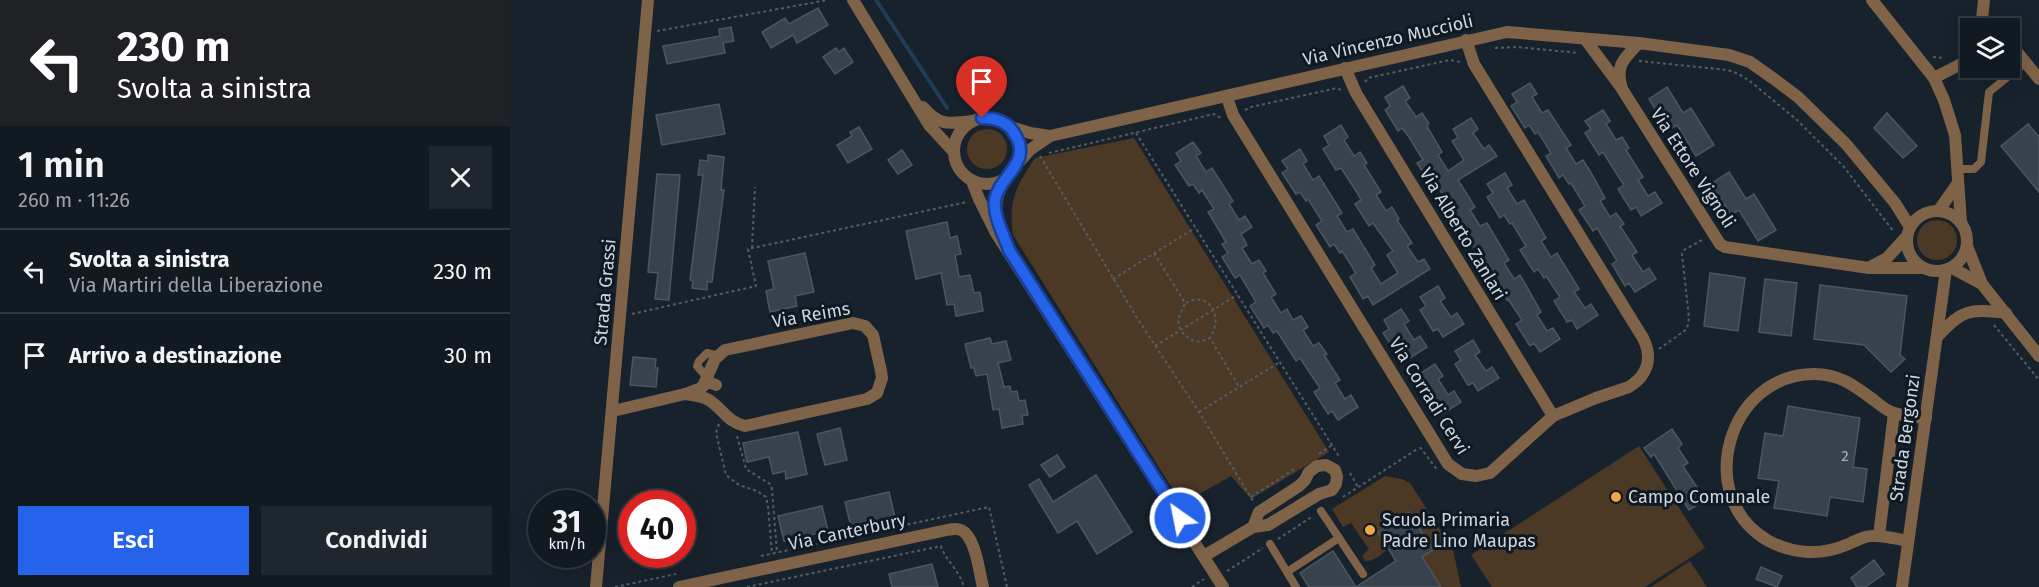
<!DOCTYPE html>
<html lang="it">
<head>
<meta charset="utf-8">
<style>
	:root { --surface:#121a21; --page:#1f272e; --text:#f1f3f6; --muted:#9ca1a5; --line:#31383f; --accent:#2563eb }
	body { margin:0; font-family:"Fira Sans",sans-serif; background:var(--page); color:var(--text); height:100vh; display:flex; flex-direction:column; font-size:22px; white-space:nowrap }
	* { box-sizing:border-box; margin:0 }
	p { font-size:20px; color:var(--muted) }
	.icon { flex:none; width:33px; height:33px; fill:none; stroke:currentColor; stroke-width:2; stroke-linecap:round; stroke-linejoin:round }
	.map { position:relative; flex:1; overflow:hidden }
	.side { display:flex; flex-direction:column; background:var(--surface); width:510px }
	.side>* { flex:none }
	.guide { background:#202124; color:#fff; overflow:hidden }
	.tools { position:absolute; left:1450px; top:18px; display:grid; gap:12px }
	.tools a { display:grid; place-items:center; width:60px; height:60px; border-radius:0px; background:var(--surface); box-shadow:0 6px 24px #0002,0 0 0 2px var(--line); font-size:30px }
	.speed { position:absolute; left:18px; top:490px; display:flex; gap:12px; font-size:30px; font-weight:700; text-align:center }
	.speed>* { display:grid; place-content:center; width:78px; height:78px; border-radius:50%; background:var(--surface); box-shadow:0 6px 24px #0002,0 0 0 2px var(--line); line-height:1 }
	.speed small { font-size:15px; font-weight:400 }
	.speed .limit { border:9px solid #d22; background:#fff; color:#111 }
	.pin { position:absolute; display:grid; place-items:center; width:51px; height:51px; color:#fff; margin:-62px -26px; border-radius:50% 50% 50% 0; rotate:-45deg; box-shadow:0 0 6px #0007 }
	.pin .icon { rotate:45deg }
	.me { position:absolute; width:66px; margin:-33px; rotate:327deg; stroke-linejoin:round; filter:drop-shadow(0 0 4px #0008) }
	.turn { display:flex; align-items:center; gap:21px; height:126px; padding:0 18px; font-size:27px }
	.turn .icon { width:78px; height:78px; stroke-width:2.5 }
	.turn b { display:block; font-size:42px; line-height:51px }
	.round { display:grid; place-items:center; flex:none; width:63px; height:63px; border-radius:0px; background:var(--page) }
	.head { display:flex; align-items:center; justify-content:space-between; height:102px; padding:0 18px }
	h1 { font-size:36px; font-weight:600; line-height:45px }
	.button { display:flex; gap:12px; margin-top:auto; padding:12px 18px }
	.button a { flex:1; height:69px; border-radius:0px; background:var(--accent); color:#fff; font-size:24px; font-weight:600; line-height:69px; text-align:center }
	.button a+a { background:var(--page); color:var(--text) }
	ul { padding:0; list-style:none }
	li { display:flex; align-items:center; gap:18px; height:84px; padding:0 18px; border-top:2px solid var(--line) }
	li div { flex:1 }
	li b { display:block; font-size:22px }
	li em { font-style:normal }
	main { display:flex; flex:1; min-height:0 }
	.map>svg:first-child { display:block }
</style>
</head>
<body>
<main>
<section class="side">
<div class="guide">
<div class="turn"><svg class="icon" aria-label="left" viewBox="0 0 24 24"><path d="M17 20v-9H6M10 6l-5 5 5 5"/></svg><div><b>230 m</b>Svolta a sinistra</div></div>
</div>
<div class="head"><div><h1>1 min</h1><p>260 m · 11:26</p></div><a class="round"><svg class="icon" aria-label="close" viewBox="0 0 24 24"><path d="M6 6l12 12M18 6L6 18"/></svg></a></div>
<ul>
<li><svg class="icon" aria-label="left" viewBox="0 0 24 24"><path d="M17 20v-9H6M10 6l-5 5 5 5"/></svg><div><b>Svolta a sinistra</b><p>Via Martiri della Liberazione</p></div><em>230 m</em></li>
<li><svg class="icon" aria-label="arrive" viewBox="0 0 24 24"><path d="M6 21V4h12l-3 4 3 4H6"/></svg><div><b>Arrivo a destinazione</b></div><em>30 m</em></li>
</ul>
<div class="button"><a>Esci</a><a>Condividi</a></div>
</section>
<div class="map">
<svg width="1529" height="587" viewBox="0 0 1529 587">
	<rect width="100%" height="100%" fill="#18222c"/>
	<!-- green -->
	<g fill="#4b3926">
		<circle cx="477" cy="149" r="20"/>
		<path d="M624 138 819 452 741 499 721 476 672 504 503 235C498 199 506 187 525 158Z"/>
		<circle cx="1427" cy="240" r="20"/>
		<path d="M1129 446 1195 548 1135 587H982L961 555Z"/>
		<path d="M875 476 892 479 900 483 943 550 951 587H931L912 557 923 550 899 512C890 529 877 561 855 561L852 556 859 549 841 523 833 527 822 509Z"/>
		<path d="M1180 561 1197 587H1141Z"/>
	</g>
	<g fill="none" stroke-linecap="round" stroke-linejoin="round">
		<!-- stream -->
		<path stroke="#213c56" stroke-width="4" d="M366 0 437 108"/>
	</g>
	<!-- building -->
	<g fill="#37424d" stroke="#4b5662" stroke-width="1.5">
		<path d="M308 8 318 25 287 43 283 35 261 48 252 32 275 18 279 24Z"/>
		<path d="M221 27 224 41 213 43 215 53 157 64 153 46 210 36 209 29Z"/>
		<path d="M326 48 329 52 334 48 343 62 325 74 313 57Z"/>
		<path d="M1020 83 1027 94 1022 97 1032 113 1038 110 1061 145 1056 148 1066 164 1073 160 1080 171 1095 198 1090 201 1100 217 1106 213 1114 224 1110 226 1127 252 1122 255 1133 272 1139 268 1146 279 1125 292 1119 283 1115 286 1102 264 1107 261 1087 228 1083 231 1069 210 1075 206 1061 183 1059 184 1053 175 1049 178 1036 156 1041 153 1028 132 1025 134 1019 125 1015 128 1001 106 1007 102 1002 94Z"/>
		<path d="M893 86 900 98 895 101 906 117 912 113 919 124 917 126 932 152 928 155 938 171 954 160 942 141 948 138 943 129 961 118 968 129 963 133 974 149 979 145 987 156 948 180 965 207 960 210 970 226 977 223 999 260 994 263 1004 279 1010 275 1017 287 1031 312 1027 315 1037 331 1043 328 1050 339 1030 352 1024 343 1020 346 1006 324 1012 320 998 299 997 300 991 291 987 294 973 272 979 268 965 246 963 247 957 238 953 241 940 219 945 215 925 182 921 185 907 163 913 160 899 137 892 128 888 131 875 110 880 106 875 97Z"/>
		<path d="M1157 87 1173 113 1181 108 1204 145 1186 156 1167 125 1158 130 1139 99Z"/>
		<path d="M209 104 215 134 152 145 146 115Z"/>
		<path d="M1093 110 1100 121 1096 124 1106 140 1112 137 1119 148 1116 150 1133 177 1128 180 1138 196 1145 192 1152 203 1131 216 1126 207 1121 210 1108 189 1114 185 1108 176 1093 152 1089 155 1075 133 1081 129 1075 121Z"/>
		<path d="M1377 113 1407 146 1393 158 1364 128Z"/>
		<path d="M1518 124 1529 137V192L1491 146Z"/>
		<path d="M831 125 838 137 834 140 844 156 850 152 857 163 854 165 871 192 866 195 876 211 882 207 889 219 887 220 902 243 897 246 908 262 914 259 920 269 863 305 858 296 853 299 840 277 846 273 832 251 830 253 824 244 820 247 806 225 812 221 798 199 796 201 790 192 786 194 772 173 778 169 772 161 790 149 797 161 793 164 803 180 809 176 832 213 827 216 837 232 843 229 865 265 861 268 871 284 888 273 877 255 883 251 863 223 859 226 845 204 851 200 846 191 831 168 826 170 813 149 819 145 814 136Z"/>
		<path d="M349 127 362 149 338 163 327 145 342 136 340 132Z"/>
		<path d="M683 142 691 153 686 156 696 172 702 168 723 201 719 204 729 220 735 216 742 227 731 234 737 245 732 248 742 264 749 260 756 271 753 273 766 294 761 297 771 313 777 309 783 320 791 316 798 327 793 330 803 346 809 343 817 354 814 355 830 380 825 383 835 399 841 395 848 407 828 420 822 411 818 414 804 392 810 388 790 358 786 361 767 331 763 333 758 325 754 328 740 306 746 302 730 275 725 278 712 257 718 253 712 244 716 242 698 212 704 209 692 190 689 193 683 184 679 186 665 165 671 161 666 153Z"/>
		<path d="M392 150 402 165 388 174 378 160Z"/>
		<path d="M198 155 214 157 211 190H214L202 282H197V290L182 288 183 281 180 280 193 175H188L190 160 198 161Z"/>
		<path d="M1219 172 1236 199 1244 194 1266 230 1248 241 1229 210 1221 215 1201 184Z"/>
		<path d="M995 173 1002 185 997 188 1007 204 1014 200 1036 238 1031 241 1041 257 1047 253 1069 289 1064 292 1075 308 1081 304 1088 315 1067 329 1062 320 1057 322 1044 301 1050 297 1036 276 1034 278 1028 269 1024 272 1010 250 1016 246 1002 223 1000 224 994 215 990 218 977 197 983 193 977 184Z"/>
		<path d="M147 174 170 175 159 300 145 299 148 273 138 272Z"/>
		<path d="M437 222 440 238 447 236 451 254 445 255 449 277 460 275 464 293 470 292 473 311 446 316 444 304 437 305 431 273 406 279 396 231Z"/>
		<path d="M295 253 304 292 285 296 287 306 260 312 256 291 264 289 258 261Z"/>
		<path d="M1200 273 1235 278 1228 331 1194 326Z"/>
		<path d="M1255 279 1287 283 1281 336 1249 332Z"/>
		<path d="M1310 285 1397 296 1390 355 1395 359 1381 372 1354 345 1304 339Z"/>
		<path d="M928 286 935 298 930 301 941 317 947 313 954 324 933 337 928 329 923 331 910 310 916 306 910 297Z"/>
		<path d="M891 309 899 321 894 324 904 340 910 336 917 347 897 360 891 351 887 354 873 333 879 329 874 320Z"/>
		<path d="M480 338 482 344 496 341 501 360 488 363 494 387 500 386 501 392 507 391 509 401 515 400 518 415 512 416 513 424 492 428 489 409 483 410 477 374 466 376 464 368H461L455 344Z"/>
		<path d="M963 340 970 352 965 355 976 371 982 367 989 378 968 391 963 383 958 385 945 364 951 360 945 351Z"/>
		<path d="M123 357 146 359 145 368H148L146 387 120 385Z"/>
		<path d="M925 364 933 376 928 379 938 395 944 391 951 402 931 415 925 406 921 409 907 388 913 384 908 375Z"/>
		<path d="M1278 406 1350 418 1343 467 1357 469 1353 502 1320 497 1317 516 1264 508 1269 481 1248 478 1255 433 1273 436Z"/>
		<path d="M330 428 337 460 315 465 307 434Z"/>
		<path d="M1162 429 1172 444 1168 448 1178 463 1173 466 1190 492 1183 495 1189 504 1179 510 1144 454 1141 457 1134 448Z"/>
		<path d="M288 432 297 474 276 479 275 471 263 474 259 457 237 462 233 443Z"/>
		<path d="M547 455 555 467 540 477 531 465Z"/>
		<path d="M586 475 622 532 587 554 567 521 548 533 519 485 529 479 543 502Z"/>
		<path d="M379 492 385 517 341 527 335 502Z"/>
		<path d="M312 506 318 531 274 541 268 516Z"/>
		<path d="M899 512 923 550 912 557 931 587H846L886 561 868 532Z"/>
		<path d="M823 551 846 587H799L790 573Z"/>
		<path d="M1364 560 1374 574 1355 587H1347L1341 578Z"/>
		<path d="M422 564 428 587H382L379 574Z"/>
		<path d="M1251 567 1272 576 1267 587 1246 579Z"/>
	</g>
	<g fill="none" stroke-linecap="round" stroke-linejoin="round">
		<!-- path -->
		<g stroke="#545d66" stroke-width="2" stroke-dasharray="3 3" stroke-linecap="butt">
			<path d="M147 31 318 0"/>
			<path d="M1457 45 1461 37"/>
			<path d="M985 48 1007 47 1069 53"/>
			<path d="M1423 57 1435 58"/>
			<path d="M1129 61 1218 70 1229 74 1241 82 1287 120 1334 167 1384 232"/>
			<path d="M855 82 858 78 940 60 950 62"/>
			<path d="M735 110 741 107 827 88 831 90"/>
			<path d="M626 133 830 458"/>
			<path d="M539 153 704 114 711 118"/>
			<path d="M530 156 627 318 689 412 743 501"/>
			<path d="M242 248 245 187"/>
			<path d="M644 253 675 303 668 320 670 330C681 341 685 345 700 338L729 387"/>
			<path d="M603 279 685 228"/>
			<path d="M676 303C697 290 715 315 700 338"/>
			<path d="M122 314 246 286 238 249 457 202"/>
			<path d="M1484 325 1529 380"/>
			<path d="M645 346 727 295"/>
			<path d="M1149 349 1177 329 1179 318 1172 254 1174 250 1192 240"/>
			<path d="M689 412 770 362"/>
			<path d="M209 424 206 433 216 475 229 485 247 491 256 497 258 506 262 554"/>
			<path d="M227 436 236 469 260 484 262 489 267 553"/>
			<path d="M910 447 928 471"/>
			<path d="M809 454 822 445"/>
			<path d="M840 473 848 487"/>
			<path d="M741 497 786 468"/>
			<path d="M833 497 909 448"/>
			<path d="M768 539 803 516"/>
			<path d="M251 556 479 507 497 587"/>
			<path d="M717 571 753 548"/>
			<path d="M105 587 166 574"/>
			<path d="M237 587 431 546C434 558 449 570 454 587"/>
			<path d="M682 587 694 579"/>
		</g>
		<!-- service -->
		<g stroke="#7e6348" stroke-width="8">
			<path d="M1448 169H1464L1471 162 1479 92 1516 62"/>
			<path d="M196 376 187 366 189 361 197 353 209 356"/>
			<path d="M811 511 853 574"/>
			<path d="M760 544 777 572 829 538"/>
			<path d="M777 572 786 587"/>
		</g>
		<!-- minor -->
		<g stroke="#7e6348" stroke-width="12">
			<path d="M1362 0 1424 78 1434 100 1445 135 1451 223"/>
			<path d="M1471 28 1474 0"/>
			<path d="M1075 39 1110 86"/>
			<path d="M1129 43C1113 59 1105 66 1112 89L1210 244 1215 247 1359 268H1413"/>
			<path d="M1500 49 1507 52 1529 79"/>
			<path d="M835 68 846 93 1043 416"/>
			<path d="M1424 78 1453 63 1461 55"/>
			<path d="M717 97 723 115 938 464 952 474 966 476 980 473 1043 416 1086 398 1119 387C1138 375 1143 358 1133 338L964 64 956 40"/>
			<path d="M501 127 520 133 540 136 521 149 507 164"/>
			<path d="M540 136 997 32 1129 43 1219 55 1240 62 1264 79 1288 97 1336 144 1385 203 1400 227"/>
			<path d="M1429 210 1448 183"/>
			<circle cx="1427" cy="241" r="30"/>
			<path d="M1457 246 1472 284 1529 356"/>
			<path d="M1360 267 1377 258 1397 236"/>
			<path d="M1442 268 1472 284"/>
			<path d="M1428 336C1453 309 1459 309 1496 313"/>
			<path d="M175 394C184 395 192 396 199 400 214 410 216 421 235 426L357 399 367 393 372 378 371 371 363 335 355 326 343 323 215 350 205 359 194 384"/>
			<path d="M103 411 175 394 191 388 198 382 206 385"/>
			<path d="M1369 536 1384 413"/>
			<path d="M1398 541C1386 539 1374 535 1362 536 1353 536 1344 542 1336 545 1310 556 1282 554 1257 540 1183 496 1218 374 1304 374 1330 374 1345 386 1365 401 1371 406 1377 411 1384 413 1394 416 1406 417 1416 418"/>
			<path d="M694 556 743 527 758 525 809 494 822 490 826 484 827 477 825 470 816 465 807 466 799 472 795 480 789 486 749 512 743 527"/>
			<path d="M86 587 138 0"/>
			<path d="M169 587 437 530C442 529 447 528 451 530 466 537 469 572 473 587"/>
			<path d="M1392 587 1436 270"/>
		</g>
		<!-- tertiary -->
		<g stroke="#7e6348" stroke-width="12">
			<path d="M343 0 419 125 443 151"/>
			<path d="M413 107C429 126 439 124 462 121"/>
			<circle cx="477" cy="151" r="33"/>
			<path d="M462 181 469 199 486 233 713 587"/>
			<path d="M493 235C485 210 482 202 496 178"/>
		</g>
	</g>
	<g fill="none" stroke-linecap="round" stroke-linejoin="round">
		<defs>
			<path id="route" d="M472 118C485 118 497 121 504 133 524 163 489 175 485 200 483 216 494 235 499 250L670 518"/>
		</defs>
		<!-- route casing -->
		<use href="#route" stroke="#184099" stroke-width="15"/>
		<!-- route -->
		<use href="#route" stroke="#2563eb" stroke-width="10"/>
	</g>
	<!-- markers -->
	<g fill="#f3a443" stroke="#0f1923" stroke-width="2">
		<circle cx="1106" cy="497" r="6"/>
		<circle cx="860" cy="530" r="6"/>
	</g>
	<g text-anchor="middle" stroke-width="6" stroke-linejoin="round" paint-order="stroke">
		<!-- number labels -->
		<g font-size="15" fill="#a9b1b9">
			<text x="1335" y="461">2</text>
		</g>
		<!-- street labels -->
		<g font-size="18" fill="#cfd6dd" stroke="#0f1923">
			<text transform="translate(878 40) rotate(-13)" y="6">Via Vincenzo Muccioli</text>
			<text transform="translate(1183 168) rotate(57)" y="6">Via Ettore Vignoli</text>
			<text transform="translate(953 234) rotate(59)" y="6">Via Alberto Zanlari</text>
			<text transform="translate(95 292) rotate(-85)" y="6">Strada Grassi</text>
			<text transform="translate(301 315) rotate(-10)" y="6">Via Reims</text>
			<text transform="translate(919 396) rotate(58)" y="6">Via Corradi Cervi</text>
			<text transform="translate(1395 438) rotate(-82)" y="6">Strada Bergonzi</text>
			<text transform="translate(337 532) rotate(-12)" y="6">Via Canterbury</text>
		</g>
		<!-- poi labels -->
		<g font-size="18" fill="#cfd6dd" stroke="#0f1923" text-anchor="start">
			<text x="1118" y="503">Campo Comunale</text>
			<text x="872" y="526">Scuola Primaria<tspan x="872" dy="21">Padre Lino Maupas</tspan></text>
		</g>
	</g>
</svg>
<div class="tools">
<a><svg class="icon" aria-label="layers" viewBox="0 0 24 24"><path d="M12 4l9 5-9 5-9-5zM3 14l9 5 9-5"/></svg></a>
</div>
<div class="speed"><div>31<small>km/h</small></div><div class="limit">40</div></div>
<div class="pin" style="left:472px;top:118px;background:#d93025"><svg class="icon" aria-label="arrive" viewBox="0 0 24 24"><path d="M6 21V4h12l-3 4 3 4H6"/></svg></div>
<svg class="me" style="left:670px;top:518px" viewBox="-20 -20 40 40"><circle r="17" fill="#2563eb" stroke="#fff" stroke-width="3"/><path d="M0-11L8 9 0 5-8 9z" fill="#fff"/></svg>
</div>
</main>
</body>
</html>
